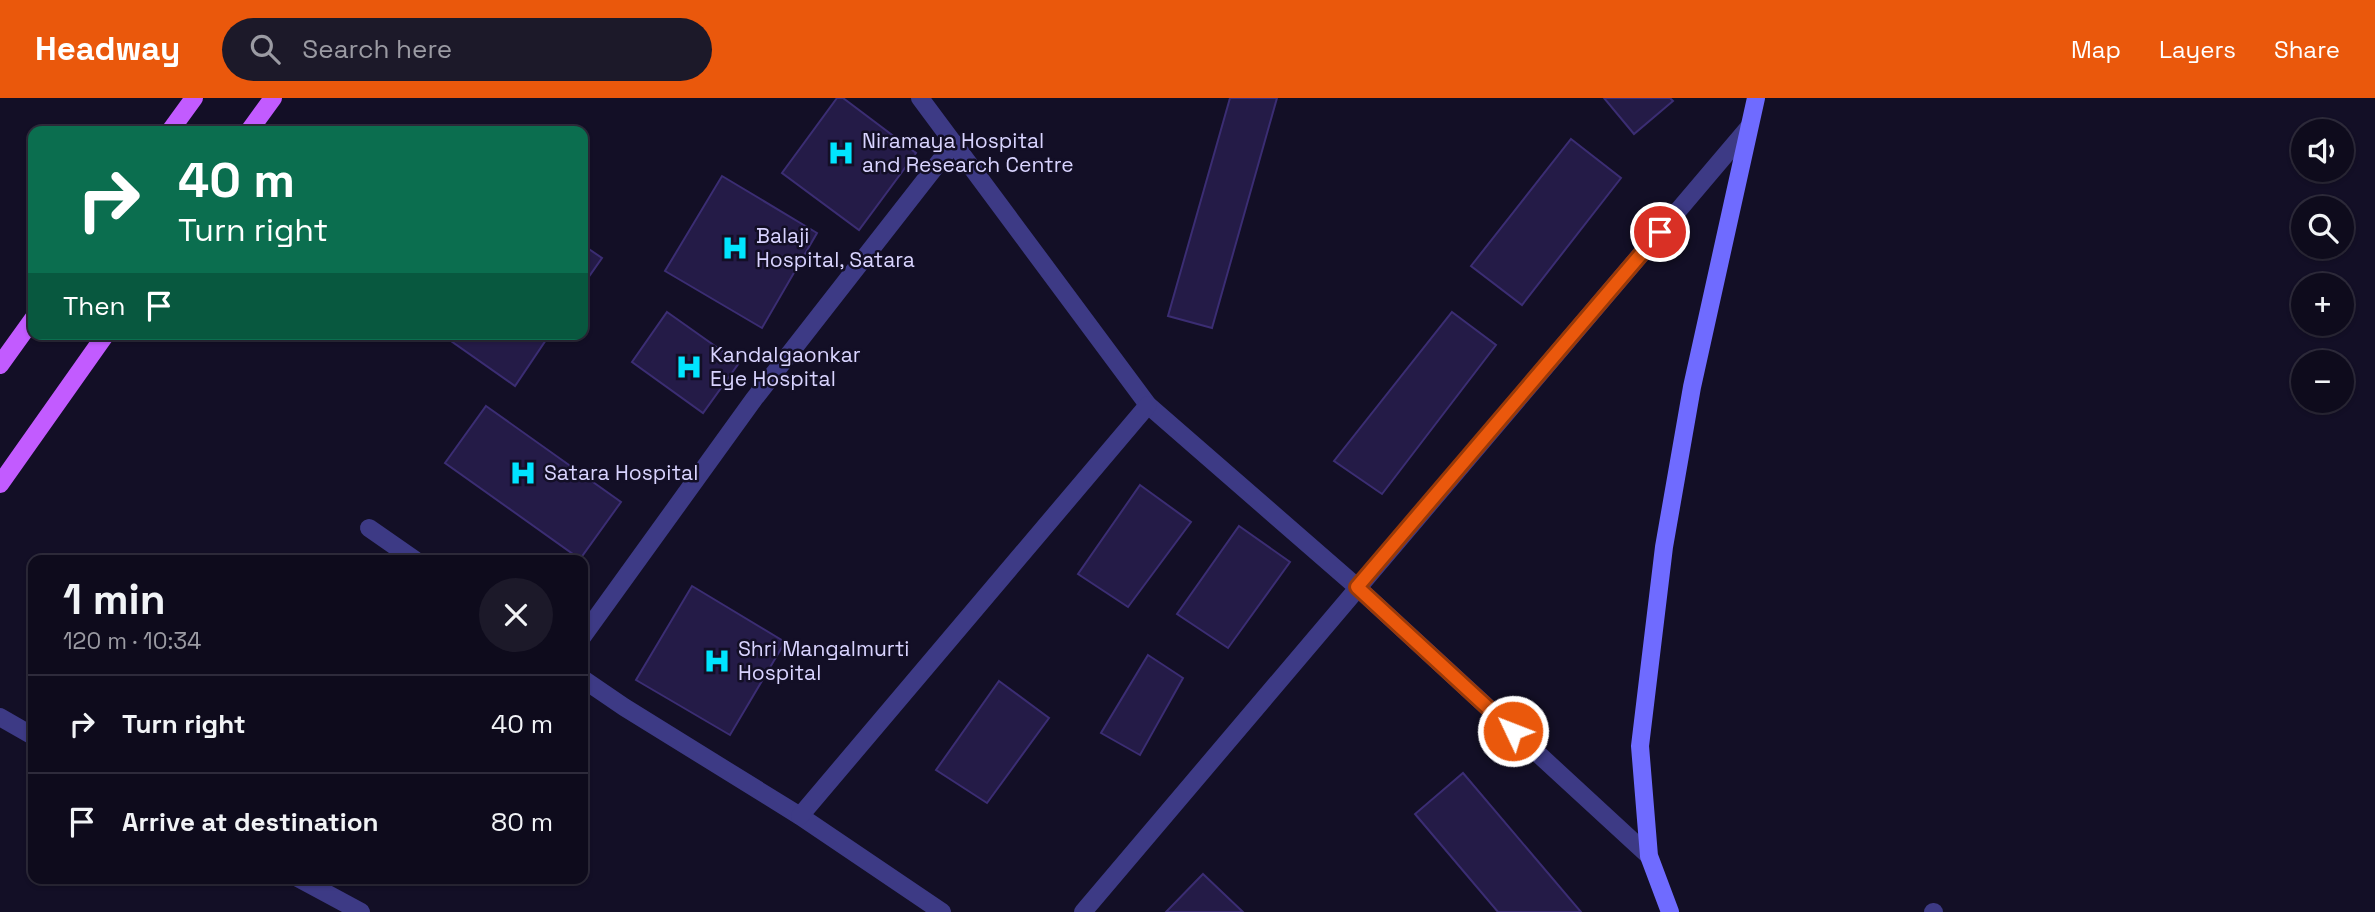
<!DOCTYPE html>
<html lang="en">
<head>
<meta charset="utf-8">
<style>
	:root { --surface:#0e0b1c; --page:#1c1929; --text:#f1f3f6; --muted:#9b9ba3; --line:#2e2b3b; --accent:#ea580c }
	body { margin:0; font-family:"Space Grotesk",sans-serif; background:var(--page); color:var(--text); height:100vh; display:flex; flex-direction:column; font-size:26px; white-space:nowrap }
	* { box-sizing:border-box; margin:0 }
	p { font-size:23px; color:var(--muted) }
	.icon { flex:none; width:38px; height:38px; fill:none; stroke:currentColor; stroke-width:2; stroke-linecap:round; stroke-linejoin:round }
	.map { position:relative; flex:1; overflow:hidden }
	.details { position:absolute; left:28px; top:457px; width:560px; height:329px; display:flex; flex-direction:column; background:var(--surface); border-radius:14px; box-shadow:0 2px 5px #0004,0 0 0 2px var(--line) }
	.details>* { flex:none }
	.guide { position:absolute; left:28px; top:28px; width:560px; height:214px; border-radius:14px; box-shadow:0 2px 5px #0004,0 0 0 2px var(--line); background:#0b6e4f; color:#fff; overflow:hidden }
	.buttons { position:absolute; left:2291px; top:21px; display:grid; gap:14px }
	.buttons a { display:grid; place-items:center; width:63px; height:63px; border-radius:50%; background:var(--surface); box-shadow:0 2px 5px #0004,0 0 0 2px var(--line); font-size:35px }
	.pin { position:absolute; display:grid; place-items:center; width:60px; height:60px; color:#fff; margin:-30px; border:4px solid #fff; border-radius:50%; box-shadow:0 2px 7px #0007 }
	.me { position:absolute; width:77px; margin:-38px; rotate:313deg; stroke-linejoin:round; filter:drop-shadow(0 0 5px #0008) }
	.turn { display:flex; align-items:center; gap:24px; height:147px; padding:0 35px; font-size:32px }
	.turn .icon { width:91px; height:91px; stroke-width:2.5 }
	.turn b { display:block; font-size:49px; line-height:60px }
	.then { display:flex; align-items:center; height:66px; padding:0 35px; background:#0003; gap:14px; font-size:26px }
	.round { display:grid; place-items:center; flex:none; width:74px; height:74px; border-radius:37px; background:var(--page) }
	.summary { display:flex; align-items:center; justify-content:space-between; height:119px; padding:0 35px }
	h1 { font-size:42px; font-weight:800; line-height:52px }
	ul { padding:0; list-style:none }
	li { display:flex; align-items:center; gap:21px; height:98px; padding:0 35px; border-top:2px solid var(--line) }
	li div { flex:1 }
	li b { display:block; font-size:26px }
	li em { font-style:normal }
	header { display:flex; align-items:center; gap:42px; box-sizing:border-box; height:98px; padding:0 35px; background:var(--accent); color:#fff }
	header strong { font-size:33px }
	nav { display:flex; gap:38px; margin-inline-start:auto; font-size:24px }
	.search { width:490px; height:63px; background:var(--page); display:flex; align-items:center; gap:18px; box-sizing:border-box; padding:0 24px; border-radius:38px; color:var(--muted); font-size:26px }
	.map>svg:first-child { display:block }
</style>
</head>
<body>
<header>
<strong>Headway</strong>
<div class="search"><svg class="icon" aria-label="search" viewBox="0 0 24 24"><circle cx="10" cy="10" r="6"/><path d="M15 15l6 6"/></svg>Search here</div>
<nav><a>Map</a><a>Layers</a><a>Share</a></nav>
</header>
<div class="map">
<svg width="2375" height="814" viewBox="0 0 2375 814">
	<rect width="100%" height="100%" fill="#130f26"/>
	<!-- building -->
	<g fill="#241b47" stroke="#3b2d73" stroke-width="2">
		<path d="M837 0H843L916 55 859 132 782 75Z"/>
		<path d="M1230 0H1277L1212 230 1168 218Z"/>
		<path d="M1604 0H1670L1673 3 1634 36Z"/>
		<path d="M1571 41 1621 80 1522 207 1471 168Z"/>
		<path d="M722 78 817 135 762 230 665 173Z"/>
		<path d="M583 147 602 160 583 187Z"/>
		<path d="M667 214 739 265 703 315 632 264Z"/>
		<path d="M1452 214 1496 247 1382 396 1334 363Z"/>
		<path d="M441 236H550L515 288Z"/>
		<path d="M486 308 621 404 580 461 445 365Z"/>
		<path d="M1140 387 1191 424 1128 509 1078 476Z"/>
		<path d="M1239 428 1290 464 1228 550 1177 516Z"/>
		<path d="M692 488 785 544 730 637 636 582Z"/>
		<path d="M1148 557 1183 580 1140 657 1101 635Z"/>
		<path d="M999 583 1049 620 987 705 936 672Z"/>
		<path d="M1463 675 1581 814H1498L1415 716Z"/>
		<path d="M1203 776 1243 814H1166Z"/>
	</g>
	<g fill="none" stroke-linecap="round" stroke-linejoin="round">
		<!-- street -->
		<g stroke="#3d3a85" stroke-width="18">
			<path d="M920 0 1148 307 1357 489 1649 758"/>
			<path d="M369 430 415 462"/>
			<path d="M583 538 754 301 954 45"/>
			<path d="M583 581 624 609 800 718 942 814"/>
			<path d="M0 619 33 638"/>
			<path d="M800 718 1148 307"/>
			<path d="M298 780 361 814"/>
			<path d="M1083 814 1749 29"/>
			<path d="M1933 814H1934"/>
		</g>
		<!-- secondary -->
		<path stroke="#6f6bff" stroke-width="18" d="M1670 814 1649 758 1640 648 1664 449 1692 289 1756 0"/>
		<!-- primary -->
		<g stroke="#c25bff" stroke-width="18">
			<path d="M170 33 194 0"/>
			<path d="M249 33 273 0"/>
			<path d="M0 267 33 221"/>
			<path d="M0 386 106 236"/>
		</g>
	</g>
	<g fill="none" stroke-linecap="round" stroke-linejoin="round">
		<defs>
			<path id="route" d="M1513 633 1357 489 1660 134"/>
		</defs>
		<!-- route casing -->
		<use href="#route" stroke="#983908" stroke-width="18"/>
		<!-- route -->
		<use href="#route" stroke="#ea580c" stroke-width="12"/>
	</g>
	<!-- icons -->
	<defs>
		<symbol id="hospital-bare" viewBox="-9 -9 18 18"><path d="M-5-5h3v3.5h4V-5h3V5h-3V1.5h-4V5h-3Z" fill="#00e5ff" stroke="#130f26" stroke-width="2.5" paint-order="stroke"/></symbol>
	</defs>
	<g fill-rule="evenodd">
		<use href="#hospital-bare" x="822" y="36" width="38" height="38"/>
		<use href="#hospital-bare" x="716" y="131" width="38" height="38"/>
		<use href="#hospital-bare" x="670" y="250" width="38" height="38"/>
		<use href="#hospital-bare" x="504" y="356" width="38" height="38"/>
		<use href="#hospital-bare" x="698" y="544" width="38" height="38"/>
	</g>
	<g text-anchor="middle" stroke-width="5" stroke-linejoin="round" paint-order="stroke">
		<!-- poi labels -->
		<g font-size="21" fill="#d9d4ff" stroke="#130f26" text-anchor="start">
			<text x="862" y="50">Niramaya Hospital<tspan x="862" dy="24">and Research Centre</tspan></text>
			<text x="756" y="145">Balaji<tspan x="756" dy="24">Hospital, Satara</tspan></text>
			<text x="710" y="264">Kandalgaonkar<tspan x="710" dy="24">Eye Hospital</tspan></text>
			<text x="544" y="382">Satara Hospital</text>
			<text x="738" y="558">Shri Mangalmurti<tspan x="738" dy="24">Hospital</tspan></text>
		</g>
	</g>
</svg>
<div class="buttons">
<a><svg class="icon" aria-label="sound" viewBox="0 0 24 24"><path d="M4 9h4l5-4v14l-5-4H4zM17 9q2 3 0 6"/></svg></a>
<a><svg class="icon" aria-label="search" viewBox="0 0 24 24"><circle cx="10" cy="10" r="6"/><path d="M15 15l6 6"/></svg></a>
<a>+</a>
<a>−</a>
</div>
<div class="pin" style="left:1660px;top:134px;background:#d93025"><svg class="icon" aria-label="arrive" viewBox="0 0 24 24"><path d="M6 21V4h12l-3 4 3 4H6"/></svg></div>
<svg class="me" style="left:1513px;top:633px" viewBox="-20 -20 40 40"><circle r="17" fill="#ea580c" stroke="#fff" stroke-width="3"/><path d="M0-11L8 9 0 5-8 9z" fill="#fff"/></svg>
<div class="guide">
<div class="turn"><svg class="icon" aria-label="right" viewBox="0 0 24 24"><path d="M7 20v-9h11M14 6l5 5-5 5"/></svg><div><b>40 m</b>Turn right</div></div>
<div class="then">Then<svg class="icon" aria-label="arrive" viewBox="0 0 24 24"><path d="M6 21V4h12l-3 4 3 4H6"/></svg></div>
</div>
<section class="details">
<div class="summary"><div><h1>1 min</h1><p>120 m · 10:34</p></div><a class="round"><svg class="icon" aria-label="close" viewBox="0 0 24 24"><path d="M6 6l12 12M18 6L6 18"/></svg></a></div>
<ul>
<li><svg class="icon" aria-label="right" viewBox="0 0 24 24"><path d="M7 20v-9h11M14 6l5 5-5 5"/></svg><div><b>Turn right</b></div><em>40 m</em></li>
<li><svg class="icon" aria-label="arrive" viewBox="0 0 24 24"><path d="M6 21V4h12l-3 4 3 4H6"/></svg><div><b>Arrive at destination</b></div><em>80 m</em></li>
</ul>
</section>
</div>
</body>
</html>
